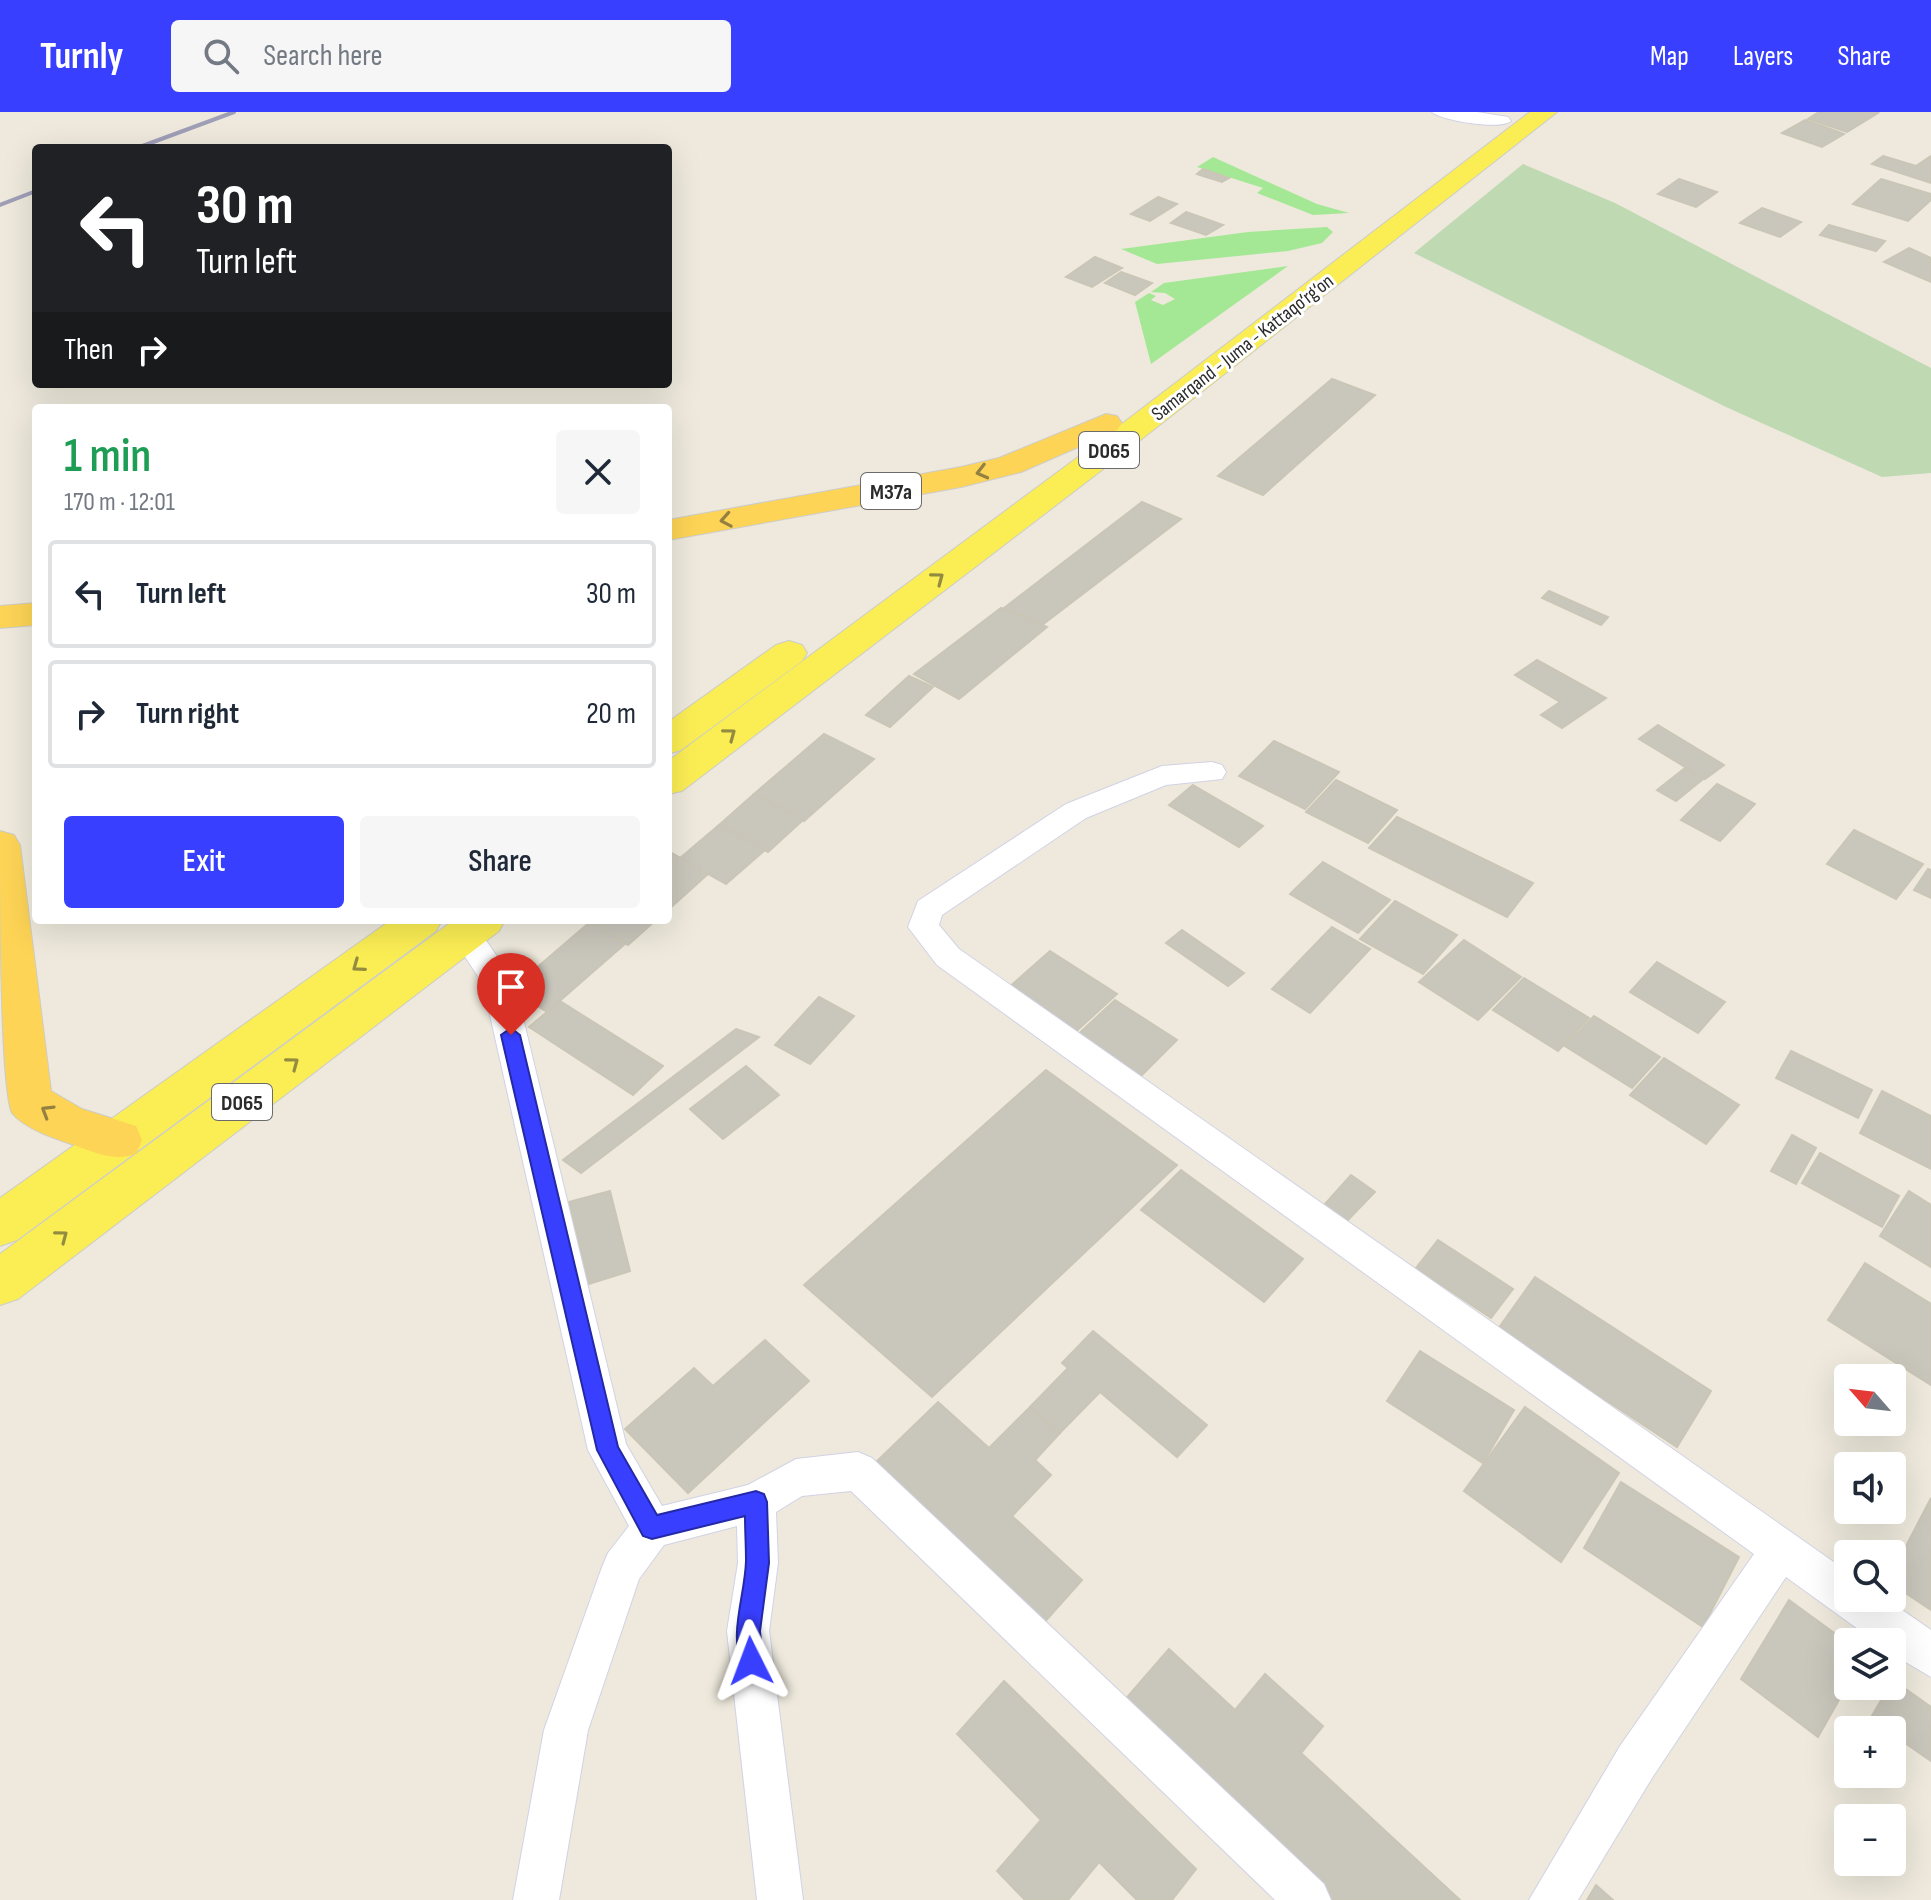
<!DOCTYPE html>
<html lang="en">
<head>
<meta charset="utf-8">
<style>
	:root { --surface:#fff; --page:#f6f6f7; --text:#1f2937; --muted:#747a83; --line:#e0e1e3; --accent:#383fff }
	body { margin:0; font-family:"Sofia Sans Condensed",sans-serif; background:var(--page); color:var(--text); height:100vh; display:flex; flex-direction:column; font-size:30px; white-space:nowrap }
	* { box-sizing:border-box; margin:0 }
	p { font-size:26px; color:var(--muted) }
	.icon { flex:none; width:44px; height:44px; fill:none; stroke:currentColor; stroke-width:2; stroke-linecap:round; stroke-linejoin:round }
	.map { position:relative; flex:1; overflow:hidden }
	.sheet { position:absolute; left:32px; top:292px; width:640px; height:520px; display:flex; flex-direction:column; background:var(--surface); border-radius:8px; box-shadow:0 8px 32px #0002 }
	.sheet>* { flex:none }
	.top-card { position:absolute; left:32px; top:32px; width:640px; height:244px; border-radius:8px; box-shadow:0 8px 32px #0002; background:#202124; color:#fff; overflow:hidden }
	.needle { width:52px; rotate:298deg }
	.tools { position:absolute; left:1834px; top:1252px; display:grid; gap:16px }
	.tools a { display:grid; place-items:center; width:72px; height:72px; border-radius:8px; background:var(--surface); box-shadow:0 8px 32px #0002; font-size:40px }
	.pin { position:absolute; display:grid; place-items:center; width:68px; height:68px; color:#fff; margin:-82px -34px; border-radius:50% 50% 50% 0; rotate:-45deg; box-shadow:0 0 8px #0007 }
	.pin .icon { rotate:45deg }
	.me { position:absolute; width:88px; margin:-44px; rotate:357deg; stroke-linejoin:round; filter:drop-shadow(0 0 6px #0008) }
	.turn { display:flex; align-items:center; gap:28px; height:168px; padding:0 32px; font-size:36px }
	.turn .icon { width:104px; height:104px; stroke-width:2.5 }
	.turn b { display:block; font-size:56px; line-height:68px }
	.then { display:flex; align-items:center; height:76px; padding:0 32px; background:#0003; gap:16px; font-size:30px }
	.round { display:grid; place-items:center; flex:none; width:84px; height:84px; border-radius:8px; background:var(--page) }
	.overview { display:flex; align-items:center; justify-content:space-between; height:136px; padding:0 32px }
	h1 { font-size:48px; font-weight:600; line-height:60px; color:#1e9e55 }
	.button { display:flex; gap:16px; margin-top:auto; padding:16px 32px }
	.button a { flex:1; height:92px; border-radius:8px; background:var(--accent); color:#fff; font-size:32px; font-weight:600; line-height:92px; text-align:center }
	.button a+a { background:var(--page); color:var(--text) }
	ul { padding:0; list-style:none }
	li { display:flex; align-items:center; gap:24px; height:108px; margin:0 16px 12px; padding:0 16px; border:4px solid var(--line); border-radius:8px }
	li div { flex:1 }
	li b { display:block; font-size:30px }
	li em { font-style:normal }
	header { display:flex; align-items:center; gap:48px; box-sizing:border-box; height:112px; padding:0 40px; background:var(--accent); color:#fff }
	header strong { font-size:38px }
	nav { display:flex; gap:44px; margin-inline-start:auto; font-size:28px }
	.search { width:560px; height:72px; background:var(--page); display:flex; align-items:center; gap:20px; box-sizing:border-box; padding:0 28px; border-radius:8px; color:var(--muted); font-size:30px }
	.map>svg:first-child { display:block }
</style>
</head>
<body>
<header>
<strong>Turnly</strong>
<div class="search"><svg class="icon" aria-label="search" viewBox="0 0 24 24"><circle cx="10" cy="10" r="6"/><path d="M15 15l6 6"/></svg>Search here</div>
<nav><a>Map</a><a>Layers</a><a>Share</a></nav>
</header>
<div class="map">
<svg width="1931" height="1788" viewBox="0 0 1931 1788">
	<rect width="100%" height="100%" fill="#eee9dc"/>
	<!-- green -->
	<g fill="#a4e895">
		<path d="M1213 45 1317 92 1349 101 1313 103 1257 81 1263 76 1197 55Z"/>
		<path d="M1327 115 1333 120 1322 131 1288 139 1157 152 1121 137 1248 120Z"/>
		<path d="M1288 154 1151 252 1135 190 1149 181 1156 184 1151 188 1163 193 1175 187 1165 181 1151 180 1164 171Z"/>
	</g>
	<!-- cemetery -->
	<path fill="#bfd9b2" d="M1523 52 1615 91 1931 256V361L1882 365 1726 295 1414 141Z"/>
	<!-- building -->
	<g fill="#c9c6bc" stroke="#cac6b6" stroke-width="2">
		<path d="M1819 0H1875L1878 1 1847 20 1808 7Z"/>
		<path d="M1805 8 1825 15 1844 22 1822 35 1782 21Z"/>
		<path d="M1883 44 1916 54 1931 44V71L1872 52Z"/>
		<path d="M1203 57 1229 66 1222 70 1197 62Z"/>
		<path d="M1679 67 1717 80 1696 95 1658 82Z"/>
		<path d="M1881 67 1931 82V88L1908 109 1853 92Z"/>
		<path d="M1158 85 1177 92 1150 109 1131 102Z"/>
		<path d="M1762 96 1801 110 1780 125 1740 111Z"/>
		<path d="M1186 100 1223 113 1206 123 1171 111Z"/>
		<path d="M1829 113 1885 129 1876 139 1820 123Z"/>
		<path d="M1909 136 1931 146V170L1884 150Z"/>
		<path d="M1095 145 1122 156 1092 175 1066 165Z"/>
		<path d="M1121 160 1152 171 1135 183 1105 171Z"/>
		<path d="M1332 267 1375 283 1263 383 1218 364Z"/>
		<path d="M1142 390 1181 407 1042 513 1004 496Z"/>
		<path d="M1549 479 1608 505 1601 513 1542 486Z"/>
		<path d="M1001 496 1047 515 959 587 914 562Z"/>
		<path d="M1537 548 1606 586 1562 616 1541 603 1560 590 1515 563Z"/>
		<path d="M909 564 933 575 890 615 866 603Z"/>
		<path d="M1658 613 1724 653 1705 667 1639 627Z"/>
		<path d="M824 622 874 647 804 709 754 682Z"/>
		<path d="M1274 629 1339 660 1305 697 1239 664Z"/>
		<path d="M1685 656 1703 667 1676 689 1657 678Z"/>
		<path d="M1336 668 1397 698 1368 731 1306 700Z"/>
		<path d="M1717 672 1755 692 1720 729 1681 708Z"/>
		<path d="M1193 673 1263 714 1239 735 1169 693Z"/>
		<path d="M754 682 803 708 768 740 719 713Z"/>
		<path d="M1397 705 1533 771 1507 805 1369 736Z"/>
		<path d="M719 713 765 738 726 772 680 746Z"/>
		<path d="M1854 718 1923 752 1896 787 1827 752Z"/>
		<path d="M672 741 708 762 668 798V744Z"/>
		<path d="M1323 750 1390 788 1358 821 1290 782Z"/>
		<path d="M1928 757 1931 758V786L1914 778Z"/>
		<path d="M1395 789 1457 823 1423 862 1360 827Z"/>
		<path d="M593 808H656L628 833 590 810Z"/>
		<path d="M590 810 625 832 547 900 512 877Z"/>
		<path d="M1332 815 1370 837 1310 901 1272 877Z"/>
		<path d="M1182 818 1244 861 1228 874 1166 831Z"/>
		<path d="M1464 828 1521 865 1478 908 1419 870Z"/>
		<path d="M1050 839 1117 882 1072 923 1006 878Z"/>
		<path d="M1657 850 1725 890 1698 921 1630 880Z"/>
		<path d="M1524 866 1589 906 1558 939 1493 898Z"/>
		<path d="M819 885 854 904 810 952 775 933Z"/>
		<path d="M1115 888 1177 928 1135 970 1072 928Z"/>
		<path d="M560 889 663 954 633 983 529 915Z"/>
		<path d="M1594 904 1660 945 1632 976 1565 934Z"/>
		<path d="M736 917 759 925 581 1061 563 1048Z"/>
		<path d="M1791 939 1872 978 1858 1006 1776 966Z"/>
		<path d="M1664 946 1739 993 1706 1032 1630 983Z"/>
		<path d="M746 954 779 983 723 1027 690 997Z"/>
		<path d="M1046 958 1177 1053 932 1285 804 1173Z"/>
		<path d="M1882 979 1931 1004V1057L1860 1021Z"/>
		<path d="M1792 1023 1816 1036 1796 1072 1771 1059Z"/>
		<path d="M1820 1041 1899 1084 1882 1115 1802 1071Z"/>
		<path d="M1181 1058 1303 1147 1264 1190 1141 1098Z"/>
		<path d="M1351 1063 1375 1080 1347 1109 1324 1093Z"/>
		<path d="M610 1079 630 1159 589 1172 569 1090Z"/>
		<path d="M1909 1079 1931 1093V1155L1880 1124Z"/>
		<path d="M1438 1128 1513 1177 1491 1206 1416 1156Z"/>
		<path d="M1865 1151 1931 1192V1273L1828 1208Z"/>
		<path d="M1535 1165 1711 1279 1677 1335 1498 1217Z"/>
		<path d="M1093 1219 1207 1313 1177 1345 1100 1280 1060 1321 1030 1295 1068 1256 1062 1251Z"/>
		<path d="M765 1228 809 1269 688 1381 625 1317 694 1256 713 1274Z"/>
		<path d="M1420 1239 1514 1298 1483 1351 1387 1289Z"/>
		<path d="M938 1290 989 1336 1030 1295 1060 1321 1035 1348 1051 1363 1012 1404 1082 1468 1041 1514 871 1355Z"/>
		<path d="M1525 1295 1619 1361 1561 1450 1464 1379Z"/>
		<path d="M1621 1370 1739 1445 1703 1515 1584 1436Z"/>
		<path d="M1931 1386V1498L1892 1472V1461Z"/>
		<path d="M1789 1488 1848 1531V1572L1818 1625 1741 1567Z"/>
		<path d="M1169 1537 1235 1598 1265 1562 1323 1614 1301 1641 1460 1788H1328L1123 1590Z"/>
		<path d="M1893 1568 1931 1595V1649L1892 1622V1618L1870 1607Z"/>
		<path d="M1004 1569 1196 1757 1172 1788H1137L1099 1750 1068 1788H1025L997 1759 1041 1708 957 1622Z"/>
		<path d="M1596 1773 1613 1788H1587Z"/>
	</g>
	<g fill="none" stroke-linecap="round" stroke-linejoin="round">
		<defs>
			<g id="minor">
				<path d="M1432 0H1477L1508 5 1511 9C1501 18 1442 9 1432 0Z"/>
				<path d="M1212 650 1222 653 1226 660 1222 667 1166 673 1086 706 942 803 939 813 959 837 1848 1460V1486H1885L1931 1518V1565L1892 1542V1530H1876L1786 1465 1652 1666 1578 1788H1529L1620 1634 1754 1442 937 853 908 815 918 789 1066 692 1162 654Z"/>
				<path d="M465 810 476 814 514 869 626 1332 662 1394 748 1373 796 1347 858 1340 872 1346 1324 1772 1331 1788H1275L851 1379 802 1384 776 1400 778 1451 769 1519 803 1788H757L727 1519 738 1451 737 1414 664 1433 639 1467 588 1618 559 1788H513L544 1618 602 1455 608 1441 629 1414 588 1338 483 872 450 822 454 814Z"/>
			</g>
			<g id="primary">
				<path d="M1530 0H1557L1115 348 682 679 668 682V649L1093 334Z"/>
				<path d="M789 529 802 533 807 541 802 549 681 638 668 642V610L776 533Z"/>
				<path d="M391 808H442L436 819 17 1128 0 1134V1086Z"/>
				<path d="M454 808H505L499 819 18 1187 0 1193V1142Z"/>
			</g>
			<g id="trunk">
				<path d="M1106 302 1117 304 1122 311 1117 318 1021 360 961 375 668 428V408L961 355 999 346Z"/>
				<path d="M36 491V513L0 516V494Z"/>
				<path d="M0 719 14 723 20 733 51 979 82 997 136 1014 142 1028 136 1042C113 1050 94 1040 71 1032 53 1026 24 1016 12 1001 0 975 0 763 0 719Z"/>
			</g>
		</defs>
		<!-- minor casing -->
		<use href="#minor" stroke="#d1d2e5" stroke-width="2"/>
		<!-- primary casing -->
		<use href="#primary" stroke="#ccc" stroke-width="2"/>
		<!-- trunk casing -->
		<use href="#trunk" stroke="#ccc" stroke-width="2"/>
		<!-- minor -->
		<use href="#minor" fill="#fff" fill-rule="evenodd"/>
		<!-- primary -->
		<use href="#primary" fill="#fbee54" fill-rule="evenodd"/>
		<!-- trunk -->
		<use href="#trunk" fill="#fdd455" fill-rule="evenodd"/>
		<!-- rail -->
		<g stroke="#9f9eb7" stroke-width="4">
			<path d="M137 36 234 0"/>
			<path d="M0 93 36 79"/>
		</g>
	</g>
	<!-- one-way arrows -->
	<defs><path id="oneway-chevron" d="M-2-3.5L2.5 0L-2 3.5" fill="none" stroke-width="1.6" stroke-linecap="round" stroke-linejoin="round" transform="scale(2)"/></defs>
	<g stroke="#948040">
		<use href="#oneway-chevron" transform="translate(982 360) rotate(166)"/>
		<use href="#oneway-chevron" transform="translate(726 408) rotate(170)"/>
		<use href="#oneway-chevron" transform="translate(47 999) rotate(-149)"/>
	</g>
	<g stroke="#938c40">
		<use href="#oneway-chevron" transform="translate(938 466) rotate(-37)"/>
		<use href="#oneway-chevron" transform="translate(730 622) rotate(-37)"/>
		<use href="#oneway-chevron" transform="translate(358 854) rotate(144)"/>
		<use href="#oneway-chevron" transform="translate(293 951) rotate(-37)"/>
		<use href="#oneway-chevron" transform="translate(62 1124) rotate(-37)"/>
	</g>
	<!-- route -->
	<path fill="#383fff" stroke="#2429a6" stroke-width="2" d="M511 916 520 923 618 1335 657 1403 756 1379 764 1382 767 1390 769 1451 760 1519 763 1549 760 1557 751 1561 743 1557C728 1522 745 1485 746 1449 746 1434 745 1419 745 1404L652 1427 643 1424 597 1338 501 923Z"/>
	<g text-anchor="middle" stroke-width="6" stroke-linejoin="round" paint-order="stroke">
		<!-- far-street labels -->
		<g font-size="20" fill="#2b2b2b" stroke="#fff">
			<text transform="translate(1242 235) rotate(-38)" y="7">Samarqand - Juma - Kattaqo‘rg‘on</text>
		</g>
		<!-- shield labels -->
		<g fill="#fff" stroke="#6b6b6b" stroke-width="2">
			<rect x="1079" y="320" width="60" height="36" rx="6"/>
			<rect x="861" y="361" width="60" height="36" rx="6"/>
			<rect x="212" y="972" width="60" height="36" rx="6"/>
		</g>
		<g font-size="22" font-weight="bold" fill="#2b2b2b">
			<text x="1109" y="346">D065</text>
			<text x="891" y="387">M37a</text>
			<text x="242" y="998">D065</text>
		</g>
	</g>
</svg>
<div class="tools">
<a><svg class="needle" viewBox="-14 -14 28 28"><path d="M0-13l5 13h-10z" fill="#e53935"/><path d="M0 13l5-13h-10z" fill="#747a83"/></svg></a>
<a><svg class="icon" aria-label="sound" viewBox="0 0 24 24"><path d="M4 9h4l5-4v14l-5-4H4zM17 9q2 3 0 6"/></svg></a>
<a><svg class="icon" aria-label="search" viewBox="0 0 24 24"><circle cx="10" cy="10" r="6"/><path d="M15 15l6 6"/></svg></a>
<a><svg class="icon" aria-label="layers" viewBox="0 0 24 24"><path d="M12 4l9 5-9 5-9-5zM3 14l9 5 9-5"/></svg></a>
<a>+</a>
<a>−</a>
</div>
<div class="pin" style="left:511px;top:923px;background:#d93025"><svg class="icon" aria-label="arrive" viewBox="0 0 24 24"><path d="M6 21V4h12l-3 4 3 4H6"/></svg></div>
<svg class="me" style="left:751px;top:1549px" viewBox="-20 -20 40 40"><path d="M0-17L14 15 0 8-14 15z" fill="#383fff" stroke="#fff" stroke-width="4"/></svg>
<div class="top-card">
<div class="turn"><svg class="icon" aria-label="left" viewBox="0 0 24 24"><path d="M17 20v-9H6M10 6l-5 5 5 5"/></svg><div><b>30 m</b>Turn left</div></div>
<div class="then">Then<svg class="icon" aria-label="right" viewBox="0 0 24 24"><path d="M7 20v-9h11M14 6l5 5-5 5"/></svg></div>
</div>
<section class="sheet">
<div class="overview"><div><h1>1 min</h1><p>170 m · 12:01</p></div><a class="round"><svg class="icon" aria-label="close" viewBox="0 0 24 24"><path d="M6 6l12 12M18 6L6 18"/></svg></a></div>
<ul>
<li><svg class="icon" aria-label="left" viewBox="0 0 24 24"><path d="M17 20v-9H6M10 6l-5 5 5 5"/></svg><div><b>Turn left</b></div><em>30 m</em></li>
<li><svg class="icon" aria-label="right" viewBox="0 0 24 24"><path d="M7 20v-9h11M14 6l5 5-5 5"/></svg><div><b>Turn right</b></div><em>20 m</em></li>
</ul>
<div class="button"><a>Exit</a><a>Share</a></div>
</section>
</div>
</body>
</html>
